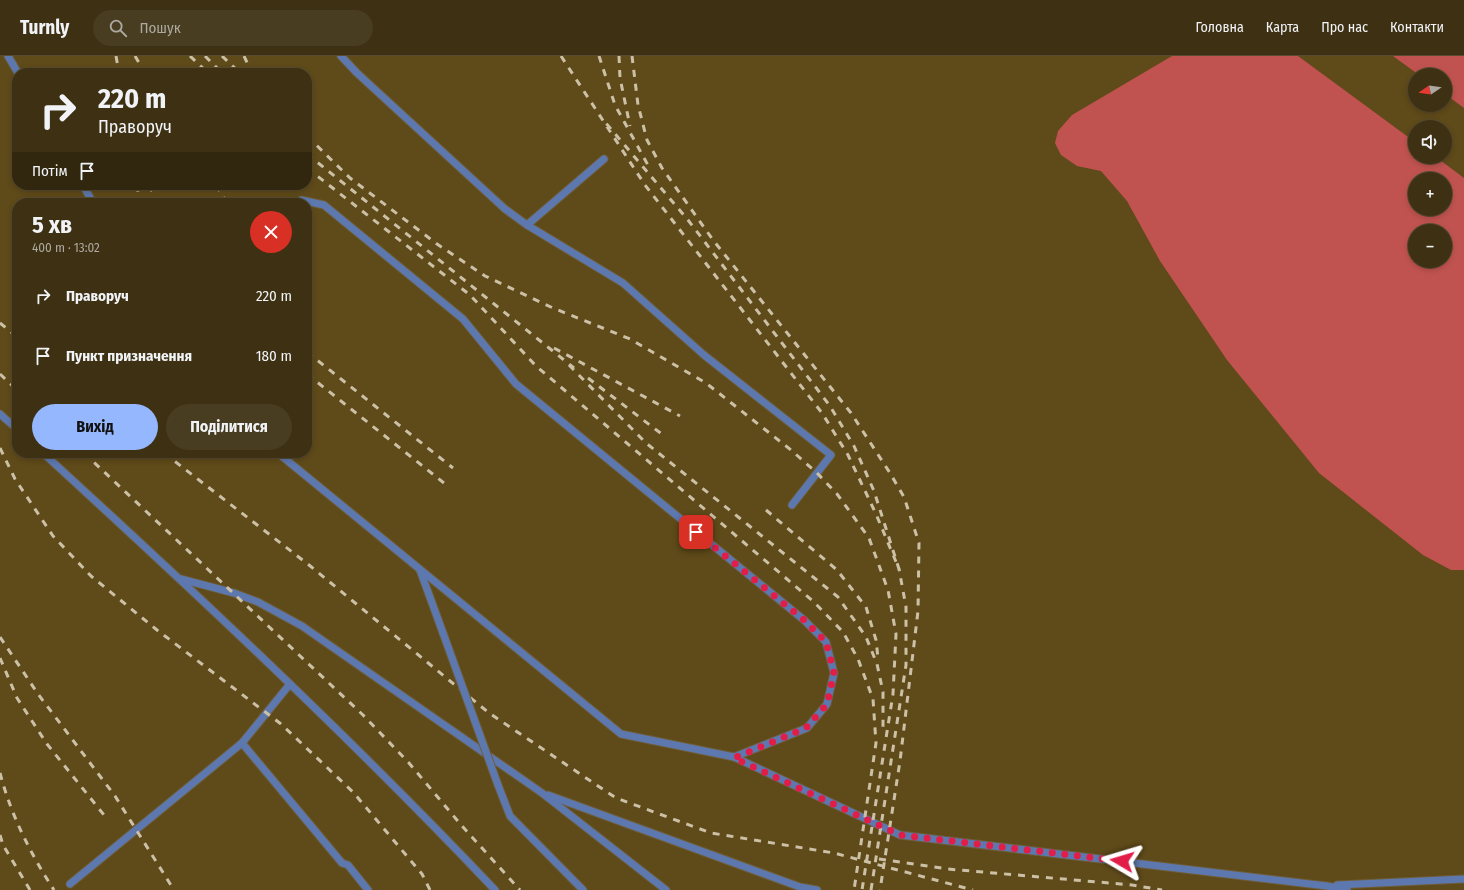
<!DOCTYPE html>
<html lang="uk">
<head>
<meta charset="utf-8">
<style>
	:root { --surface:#3e3113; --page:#493d21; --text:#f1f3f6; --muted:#ada9a0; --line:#574c33; --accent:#95b7fd }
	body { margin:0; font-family:"Fira Sans Condensed",sans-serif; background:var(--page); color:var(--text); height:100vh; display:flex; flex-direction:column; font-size:15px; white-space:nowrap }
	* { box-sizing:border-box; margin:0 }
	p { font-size:13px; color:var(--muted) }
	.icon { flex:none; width:22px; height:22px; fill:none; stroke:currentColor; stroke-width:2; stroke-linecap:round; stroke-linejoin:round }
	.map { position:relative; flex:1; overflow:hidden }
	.sheet { position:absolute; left:12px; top:142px; width:300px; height:260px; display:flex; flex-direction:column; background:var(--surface); border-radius:16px; box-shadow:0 2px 6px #0003,0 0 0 1px var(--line) }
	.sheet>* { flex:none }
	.top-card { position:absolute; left:12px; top:12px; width:300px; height:122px; border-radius:16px; box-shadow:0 2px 6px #0003,0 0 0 1px var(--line); background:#3e3113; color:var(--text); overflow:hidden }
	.needle { width:26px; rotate:257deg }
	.tools { position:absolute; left:1408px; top:12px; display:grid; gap:8px }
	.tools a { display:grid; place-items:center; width:44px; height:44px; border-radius:50%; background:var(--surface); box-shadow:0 2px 6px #0003,0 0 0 1px var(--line); font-size:20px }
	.pin { position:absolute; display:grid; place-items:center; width:34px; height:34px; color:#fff; margin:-17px; border-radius:8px; box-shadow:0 2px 6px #0006 }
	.me { position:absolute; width:44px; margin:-22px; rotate:277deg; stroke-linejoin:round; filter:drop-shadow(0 0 3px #0008) }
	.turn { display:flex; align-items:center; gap:14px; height:84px; padding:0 20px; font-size:18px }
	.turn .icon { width:52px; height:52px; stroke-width:2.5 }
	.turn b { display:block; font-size:28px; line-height:34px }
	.then { display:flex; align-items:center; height:38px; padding:0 20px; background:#0003; gap:8px; font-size:15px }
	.round { display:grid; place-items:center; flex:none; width:42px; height:42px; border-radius:21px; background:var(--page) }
	.head { display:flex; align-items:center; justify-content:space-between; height:68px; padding:0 20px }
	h1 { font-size:24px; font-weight:700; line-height:30px }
	.button { display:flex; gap:8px; margin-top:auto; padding:8px 20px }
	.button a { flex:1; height:46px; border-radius:24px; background:var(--accent); color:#111; font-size:16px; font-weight:700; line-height:46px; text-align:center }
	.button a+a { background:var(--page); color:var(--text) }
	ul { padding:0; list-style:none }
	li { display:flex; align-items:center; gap:12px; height:60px; padding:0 20px }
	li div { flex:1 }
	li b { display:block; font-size:15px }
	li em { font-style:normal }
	header { display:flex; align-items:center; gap:24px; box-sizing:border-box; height:56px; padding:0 20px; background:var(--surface); border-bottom:1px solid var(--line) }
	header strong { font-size:19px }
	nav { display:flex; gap:22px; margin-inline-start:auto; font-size:14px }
	.search { width:280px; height:36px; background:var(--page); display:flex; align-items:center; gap:10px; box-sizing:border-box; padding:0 14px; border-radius:22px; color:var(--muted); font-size:15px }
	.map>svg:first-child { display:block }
</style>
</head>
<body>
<header>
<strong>Turnly</strong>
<div class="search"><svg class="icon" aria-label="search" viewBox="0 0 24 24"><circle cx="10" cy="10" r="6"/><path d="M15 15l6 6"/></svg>Пошук</div>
<nav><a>Головна</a><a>Карта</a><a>Про нас</a><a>Контакти</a></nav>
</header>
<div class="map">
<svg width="1464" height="834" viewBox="0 0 1464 834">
	<rect width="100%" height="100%" fill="#534119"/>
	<!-- built -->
	<path fill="#5f4a19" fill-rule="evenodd" d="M0 0H1464V834H0ZM17 17H307V129H17ZM1415 19H1445V49H1415ZM1415 71H1445V101H1415ZM1415 123H1445V153H1415ZM17 147H307V397H17ZM1415 175H1445V205H1415Z"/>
	<!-- water -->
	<g fill="#c0534f" fill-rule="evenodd">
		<path d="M1172 0H1298L1415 86V101H1436L1464 122V514H1451L1423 499 1319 417 1227 304 1160 205 1127 145 1101 115 1077 110 1061 99 1055 87 1058 75 1072 59ZM1415 123H1445V153H1415ZM1415 175H1445V205H1415Z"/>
		<path d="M1393 0H1464V52L1445 38V19H1419Z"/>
	</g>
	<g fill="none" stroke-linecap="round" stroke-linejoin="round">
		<defs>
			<g id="service">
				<path d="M8 0 18 17"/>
				<path d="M341 0 357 17 505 153 527 169 623 227 704 299 831 399 792 449"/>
				<path d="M83 129 93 147"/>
				<path d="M297 147 301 144 324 149 463 263 516 328 804 564 826 586 834 617 827 648 807 672 734 701"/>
				<path d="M527 169 604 103"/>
				<path d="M0 358 17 373"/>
				<path d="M43 397C197 538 351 682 495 834"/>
				<path d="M278 397 621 678 734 701 900 779 1327 830 1347 834"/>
				<path d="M420 514 443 577"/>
				<path d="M181 523 234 537 258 546 302 570 542 737 666 834"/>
				<path d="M242 687 342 807 348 809 368 834"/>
				<path d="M498 729 510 760 583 834"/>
				<path d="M548 739 800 831 817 834"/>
				<path d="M70 828 242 687 290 628"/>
				<path d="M1337 829 1464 823"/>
			</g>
		</defs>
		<!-- service casing -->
		<use href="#service" stroke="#6e5d38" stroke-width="9"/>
		<!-- service -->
		<use href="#service" stroke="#5d78af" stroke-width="7"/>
		<!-- rail -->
		<g stroke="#ccc0a7" stroke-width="3" stroke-dasharray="7 7" stroke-linecap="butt">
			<path d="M116 0 119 17"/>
			<path d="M135 0 145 17"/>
			<path d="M190 0 208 17"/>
			<path d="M205 0 222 17"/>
			<path d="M222 0 240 17"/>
			<path d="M244 0 252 17"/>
			<path d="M561 0 645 129 822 357 848 399 876 458 899 513 874 435 854 390 830 350 688 164 605 66"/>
			<path d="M599 0 615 49 649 111"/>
			<path d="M619 0 620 22 630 70"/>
			<path d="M632 0 638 49 647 84 662 112 713 184 851 357 890 417 904 441 919 487 918 555 900 705 880 834"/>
			<path d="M307 80 350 122 437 188 485 220 553 252 630 283 706 327 791 394 817 417 837 438 869 482 888 534 896 578 893 638 862 834"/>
			<path d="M307 98 574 312"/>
			<path d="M307 112 470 239 536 310 814 546 843 576 858 603 873 643 876 687 854 834"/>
			<path d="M136 129 142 147"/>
			<path d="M149 129 158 147"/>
			<path d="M216 129 227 147"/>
			<path d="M0 267 17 281"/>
			<path d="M554 292 680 360"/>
			<path d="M307 296 453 412"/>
			<path d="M569 309 646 387 838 541 866 581 877 608 883 636V676"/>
			<path d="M0 318 17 334"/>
			<path d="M307 318 449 431"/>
			<path d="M588 322 663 379"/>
			<path d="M0 392 15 423 53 480 91 520 157 574 281 668 353 736 422 818 430 834"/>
			<path d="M84 397 363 659 409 707 462 770 520 834"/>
			<path d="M164 397 309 509 489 657 616 742 711 777 834 797 973 834"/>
			<path d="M766 454 837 514 866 551 876 584 878 602"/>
			<path d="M0 581 38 638 115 740 174 834"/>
			<path d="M0 602 17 642 47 688 108 764"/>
			<path d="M0 717C11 759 30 797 54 834"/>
			<path d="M0 779 3 789 30 834"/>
			<path d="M879 803 948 813 1132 829 1162 834"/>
			<path d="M871 834 906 609V551L899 513"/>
		</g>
		<defs>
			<path id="service-bridge" d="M443 577 498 729"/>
		</defs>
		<!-- service-bridge casing -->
		<use href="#service-bridge" stroke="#6e5d38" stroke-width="9" stroke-linecap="butt"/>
		<!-- service-bridge -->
		<use href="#service-bridge" stroke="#5d78af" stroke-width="7"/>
	</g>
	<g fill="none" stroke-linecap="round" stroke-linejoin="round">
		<!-- route -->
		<path stroke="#e11d48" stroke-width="7" stroke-dasharray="0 12.6" d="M696 476 804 564 826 586 834 617 827 648 806 672 734 702 900 779 1122 805"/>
	</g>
</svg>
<div class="tools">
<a><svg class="needle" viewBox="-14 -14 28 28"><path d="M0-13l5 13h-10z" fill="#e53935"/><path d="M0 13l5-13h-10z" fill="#ada9a0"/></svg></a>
<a><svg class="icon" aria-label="sound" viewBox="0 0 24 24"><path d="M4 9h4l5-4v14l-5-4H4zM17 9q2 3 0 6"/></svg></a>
<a>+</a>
<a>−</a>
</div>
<div class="pin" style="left:696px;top:476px;background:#d93025"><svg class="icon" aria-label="arrive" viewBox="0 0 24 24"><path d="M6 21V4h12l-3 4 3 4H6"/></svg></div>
<svg class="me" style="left:1122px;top:805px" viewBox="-20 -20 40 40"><path d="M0-17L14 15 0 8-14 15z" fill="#e11d48" stroke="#fff" stroke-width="4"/></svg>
<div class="top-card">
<div class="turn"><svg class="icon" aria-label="right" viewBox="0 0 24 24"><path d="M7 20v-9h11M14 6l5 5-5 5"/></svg><div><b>220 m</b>Праворуч</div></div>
<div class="then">Потім<svg class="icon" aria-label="arrive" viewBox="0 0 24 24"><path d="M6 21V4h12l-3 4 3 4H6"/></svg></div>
</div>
<section class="sheet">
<div class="head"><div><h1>5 хв</h1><p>400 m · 13:02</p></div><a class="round" style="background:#d93025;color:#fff"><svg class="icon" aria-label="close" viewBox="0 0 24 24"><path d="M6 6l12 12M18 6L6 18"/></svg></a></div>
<ul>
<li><svg class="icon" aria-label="right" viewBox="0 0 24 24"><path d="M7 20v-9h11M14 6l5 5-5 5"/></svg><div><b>Праворуч</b></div><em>220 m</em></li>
<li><svg class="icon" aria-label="arrive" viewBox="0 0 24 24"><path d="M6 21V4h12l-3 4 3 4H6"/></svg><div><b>Пункт призначення</b></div><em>180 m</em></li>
</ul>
<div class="button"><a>Вихід</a><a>Поділитися</a></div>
</section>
</div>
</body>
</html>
